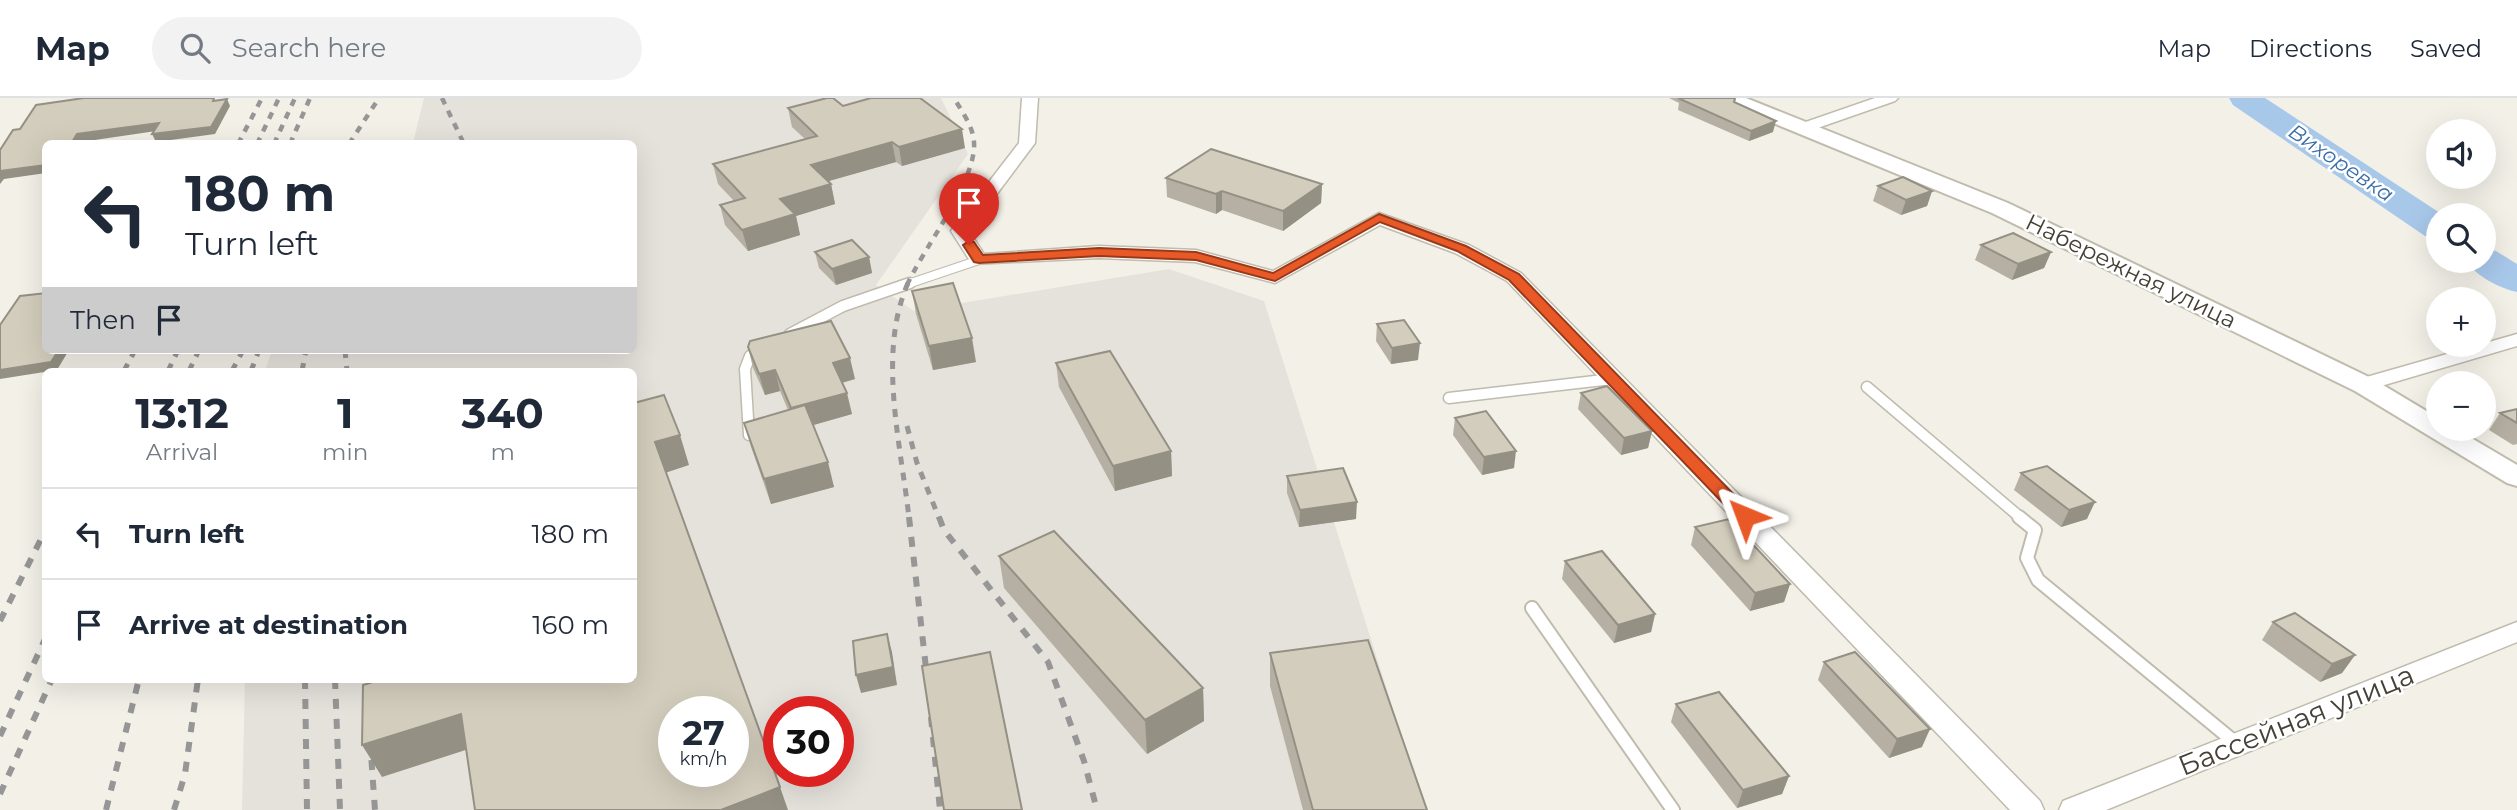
<!DOCTYPE html>
<html lang="en">
<head>
<meta charset="utf-8">
<style>
	:root { --surface:#fff; --page:#f2f2f3; --text:#1f2937; --muted:#747a83; --line:#e0e1e3 }
	body { margin:0; font-family:Montserrat,sans-serif; background:var(--page); color:var(--text); height:100vh; display:flex; flex-direction:column; font-size:26px; white-space:nowrap }
	* { box-sizing:border-box; margin:0 }
	p { font-size:23px; color:var(--muted) }
	.icon { flex:none; width:38px; height:38px; fill:none; stroke:currentColor; stroke-width:2; stroke-linecap:round; stroke-linejoin:round }
	.map { position:relative; flex:1; overflow:hidden }
	.details { position:absolute; left:42px; top:270px; width:595px; height:315px; display:flex; flex-direction:column; background:var(--surface); border-radius:10px; box-shadow:0 7px 28px #0002 }
	.details>* { flex:none }
	.banner { position:absolute; left:42px; top:42px; width:595px; height:214px; border-radius:10px; box-shadow:0 7px 28px #0002; background:#fff; color:var(--text); overflow:hidden }
	.tools { position:absolute; left:2426px; top:21px; display:grid; gap:14px }
	.tools a { display:grid; place-items:center; width:70px; height:70px; border-radius:50%; background:var(--surface); box-shadow:0 7px 28px #0002; font-size:35px }
	.speed { position:absolute; left:658px; top:598px; display:flex; gap:14px; font-size:35px; font-weight:700; text-align:center }
	.speed>* { display:grid; place-content:center; width:91px; height:91px; border-radius:50%; background:var(--surface); box-shadow:0 7px 28px #0002; line-height:1 }
	.speed small { font-size:18px; font-weight:400 }
	.speed .limit { border:10px solid #d22; background:#fff; color:#111 }
	.pin { position:absolute; display:grid; place-items:center; width:60px; height:60px; color:#fff; margin:-72px -30px; border-radius:50% 50% 50% 0; rotate:-45deg; box-shadow:0 0 7px #0007 }
	.pin .icon { rotate:45deg }
	.me { position:absolute; width:77px; margin:-38px; rotate:316deg; stroke-linejoin:round; filter:drop-shadow(0 0 5px #0008) }
	.turn { display:flex; align-items:center; gap:24px; height:147px; padding:0 28px; font-size:32px }
	.turn .icon { width:91px; height:91px; stroke-width:2.5 }
	.turn b { display:block; font-size:49px; line-height:60px }
	.then { display:flex; align-items:center; height:66px; padding:0 28px; background:#0003; gap:14px; font-size:26px }
	.eta { display:flex; justify-content:space-evenly; align-items:center; height:119px; text-align:center }
	.eta b { font-size:42px; font-weight:700; line-height:49px }
	ul { padding:0; list-style:none }
	li { display:flex; align-items:center; gap:21px; height:91px; padding:0 28px; border-top:2px solid var(--line) }
	li div { flex:1 }
	li b { display:block; font-size:26px }
	li em { font-style:normal }
	header { display:flex; align-items:center; gap:42px; box-sizing:border-box; height:98px; padding:0 35px; background:var(--surface); border-bottom:2px solid var(--line) }
	header strong { font-size:33px }
	nav { display:flex; gap:38px; margin-inline-start:auto; font-size:24px }
	.search { width:490px; height:63px; background:var(--page); display:flex; align-items:center; gap:18px; box-sizing:border-box; padding:0 24px; border-radius:38px; color:var(--muted); font-size:26px }
	.map>svg:first-child { display:block }
</style>
</head>
<body>
<header>
<strong>Map</strong>
<div class="search"><svg class="icon" aria-label="search" viewBox="0 0 24 24"><circle cx="10" cy="10" r="6"/><path d="M15 15l6 6"/></svg>Search here</div>
<nav><a>Map</a><a>Directions</a><a>Saved</a></nav>
</header>
<div class="map">
<svg width="2517" height="712" viewBox="0 0 2517 712">
	<rect width="100%" height="100%" fill="#f2f0e7"/>
	<!-- industrial -->
	<path fill="#e5e2dc" fill-rule="evenodd" d="M424 0H941L968 56 876 187 914 213 1169 171 1264 203 1425 712H242L245 581H634V273H265L272 252H634V46L413 45ZM674 614H733V674H674ZM779 614H838V674H779Z"/>
	<g fill="none" stroke-linecap="round" stroke-linejoin="round">
		<!-- river -->
		<g fill="#a8c8ea" fill-rule="evenodd">
			<path d="M2229 0H2265L2443 117H2438V141L2425 138 2233 7Z"/>
			<path d="M2483 150 2496 153 2517 166V194C2499 190 2476 178 2466 163H2483Z"/>
		</g>
		<defs>
			<path id="service-far2" d="M905 187 979 162"/>
			<g id="service-far1">
				<path d="M790 236 843 208 910 185"/>
				<path d="M1867 289 2021 420"/>
				<path d="M1449 300 1612 281"/>
				<path d="M749 337 745 271 750 258 760 252"/>
			</g>
			<g id="service">
				<path d="M2019 419 2035 432 2027 460 2038 482 2237 646"/>
				<path d="M1532 510 1673 712"/>
			</g>
			<g id="minor">
				<path d="M1022 0H1038L1035 45 969 133 984 156 1099 148 1196 152 1273 173 1379 115 1469 147 1521 175 2040 703 2044 712H2010L1507 183 1455 155 1380 127 1275 185 1195 164 1099 160 972 166 951 133 1019 45Z"/>
				<path d="M1875 0H1898L1895 3 1809 33H1797L1795 30 1797 27Z"/>
				<path d="M2517 236V248L2364 293 2356 292 2353 287 2356 282Z"/>
				<path d="M2517 524V544L2106 712H2059L2063 703Z"/>
			</g>
			<path id="tertiary" d="M1720 0H1746L2008 105 2373 281 2438 320V331H2456L2517 367V388L2507 385 2355 293 1992 115 1722 4Z"/>
		</defs>
		<!-- service-far2 casing -->
		<use href="#service-far2" stroke="#c0bbad" stroke-width="10"/>
		<!-- service-far1 casing -->
		<use href="#service-far1" stroke="#c0bbad" stroke-width="13"/>
		<!-- service casing -->
		<use href="#service" stroke="#c0bbad" stroke-width="16"/>
		<!-- minor casing -->
		<use href="#minor" stroke="#c0bbad" stroke-width="3"/>
		<!-- tertiary casing -->
		<use href="#tertiary" stroke="#c0bbad" stroke-width="4"/>
		<!-- service-far2 -->
		<use href="#service-far2" stroke="#fff" stroke-width="8"/>
		<!-- service-far1 -->
		<use href="#service-far1" stroke="#fff" stroke-width="10"/>
		<!-- service -->
		<use href="#service" stroke="#fff" stroke-width="12"/>
		<!-- minor -->
		<use href="#minor" fill="#fff" fill-rule="evenodd"/>
		<!-- tertiary -->
		<use href="#tertiary" fill="#fff" fill-rule="evenodd"/>
		<!-- rail-far2 -->
		<g stroke="#969696" stroke-width="4.5" stroke-dasharray="7 7" stroke-linecap="butt">
			<path d="M442 0 464 46"/>
			<path d="M238 46 262 0"/>
			<path d="M257 46 279 0"/>
			<path d="M274 46 295 0"/>
			<path d="M290 46 310 0"/>
			<path d="M349 46 379 0"/>
			<path d="M907 187C923 151 977 82 974 44 973 28 962 14 954 0"/>
		</g>
		<!-- rail-far1 -->
		<g stroke="#969696" stroke-width="5" stroke-dasharray="8 8" stroke-linecap="butt">
			<path d="M908 185C877 255 901 347 909 420"/>
			<path d="M345 252 347 273"/>
			<path d="M124 273 135 252"/>
			<path d="M168 273 178 252"/>
			<path d="M189 273 199 252"/>
			<path d="M232 273 243 252"/>
			<path d="M251 273 259 252"/>
			<path d="M302 273 306 252"/>
			<path d="M907 328 917 365 939 420"/>
		</g>
		<!-- rail -->
		<g stroke="#969696" stroke-width="6" stroke-dasharray="10 10" stroke-linecap="butt">
			<path d="M909 419 928 588"/>
			<path d="M939 419 944 432 1048 564 1084 663 1097 712"/>
			<path d="M0 523 46 431"/>
			<path d="M305 581 307 712"/>
			<path d="M335 581 340 712"/>
			<path d="M931 619 940 712"/>
			<path d="M0 638 46 539"/>
			<path d="M370 642 375 712"/>
			<path d="M0 696 52 581"/>
			<path d="M106 712 139 581"/>
			<path d="M174 712 185 676 198 581"/>
		</g>
	</g>
	<!-- wall -->
	<g fill="#b5b0a3">
		<path d="M1669 0H1733L1734 4 1773 34 1749 43 1678 12 1679 5Z"/>
		<path d="M843 8 965 50 902 68 896 64 828 83 831 86 835 106 796 118 800 137 748 153 725 127 720 107 734 103 718 86 713 66 805 41 792 29 788 10Z"/>
		<path d="M1166 80 1322 86 1321 105 1283 133 1222 112 1216 116 1167 99Z"/>
		<path d="M1878 88 1932 93 1927 108 1901 117 1873 103Z"/>
		<path d="M1981 147 2051 154 2044 170 2012 182 1975 162Z"/>
		<path d="M815 154 869 159 872 175 836 187 819 170Z"/>
		<path d="M912 193 976 264 933 272 916 216Z"/>
		<path d="M1377 226 1418 262 1391 266 1376 243Z"/>
		<path d="M748 249 855 281 842 285 852 316 813 327 834 389 771 406 751 349 744 325 788 312 780 293 765 297 753 270Z"/>
		<path d="M1056 265 1171 353 1172 378 1115 393 1059 289Z"/>
		<path d="M1581 295 1652 333 1648 350 1621 357 1578 311Z"/>
		<path d="M2517 311V346L2513 347 2489 332 2500 315Z"/>
		<path d="M1455 320 1514 370 1482 377 1453 337Z"/>
		<path d="M2021 375 2087 421 2061 429 2014 392Z"/>
		<path d="M1287 378 1356 421 1299 429 1287 395Z"/>
		<path d="M1695 429 1790 486 1784 504 1750 513 1691 447Z"/>
		<path d="M999 458 1203 590 1204 623 1147 656 1004 490Z"/>
		<path d="M1565 463 1655 516 1651 534 1614 545 1562 481Z"/>
		<path d="M2273 524 2355 557 2342 575 2320 584 2262 542Z"/>
		<path d="M1270 555 1427 712H1303L1270 588Z"/>
		<path d="M1824 564 1922 649 1889 660 1818 582Z"/>
		<path d="M1676 606 1789 678 1782 696 1737 710 1671 624Z"/>
	</g>
	<!-- shaded-wall -->
	<g fill="#949084">
		<path d="M227 1 230 8 215 36 156 44 152 36Z"/>
		<path d="M1776 23 1773 34 1749 43 1751 33Z"/>
		<path d="M159 25 163 32 81 44 80 46H71L77 36Z"/>
		<path d="M962 31 965 50 902 68 899 49Z"/>
		<path d="M892 44 896 64 815 87 811 67Z"/>
		<path d="M46 67V75L4 81 0 86V73Z"/>
		<path d="M831 86 835 106 796 118 800 137 748 153 742 132 780 101Z"/>
		<path d="M1322 86 1321 105 1283 133V113Z"/>
		<path d="M1222 93V112L1216 116V96Z"/>
		<path d="M1932 93 1927 108 1901 117 1906 102Z"/>
		<path d="M2051 154 2044 170 2012 182 2018 166Z"/>
		<path d="M869 159 872 175 836 187 832 171Z"/>
		<path d="M972 240 976 264 933 272 929 248Z"/>
		<path d="M1420 245 1418 262 1391 266 1392 250Z"/>
		<path d="M59 252H69L57 272 0 281V272Z"/>
		<path d="M850 260 855 281 837 286 833 265Z"/>
		<path d="M775 272 780 293 765 297 759 276Z"/>
		<path d="M847 295 852 316 796 332 791 310Z"/>
		<path d="M1652 333 1648 350 1621 357 1624 340Z"/>
		<path d="M680 337 689 367 665 375 655 344Z"/>
		<path d="M1171 353 1172 378 1115 393 1113 368Z"/>
		<path d="M1516 353 1514 370 1482 377 1484 359Z"/>
		<path d="M828 364 834 389 771 406 764 381Z"/>
		<path d="M1357 404 1356 421 1299 429 1300 412Z"/>
		<path d="M2095 404 2087 421 2061 429 2069 412Z"/>
		<path d="M1790 486 1784 504 1750 513 1755 495Z"/>
		<path d="M1655 516 1651 534 1614 545 1618 527Z"/>
		<path d="M887 536 892 554 897 587 861 595 856 577Z"/>
		<path d="M2355 557 2342 575 2320 584 2332 566Z"/>
		<path d="M1203 590 1204 623 1147 656 1145 622Z"/>
		<path d="M461 616 478 648 382 679 362 647Z"/>
		<path d="M1930 631 1922 649 1889 660 1897 641Z"/>
		<path d="M1789 678 1782 696 1737 710 1743 692Z"/>
		<path d="M780 689 788 712H721Z"/>
	</g>
	<!-- building -->
	<g fill="#d3cdbd" stroke="#949084" stroke-width="2" fill-rule="evenodd">
		<path d="M84 0H214L213 3 227 1 211 29 152 36 159 25 77 36 71 46H46V67L0 73V52L13 32 20 31 36 7Z"/>
		<path d="M827 0H833L843 8 871 0H920L962 31 899 49 892 44 811 67 831 86 780 101 795 116 742 132 720 107 745 100 713 66 817 38 788 10Z"/>
		<path d="M1684 0H1733L1735 1 1734 4 1776 23 1751 33 1680 1Z"/>
		<path d="M1211 51 1322 86 1283 113 1222 93 1216 96 1166 80Z"/>
		<path d="M1903 79 1932 93 1906 102 1878 88Z"/>
		<path d="M2013 135 2051 154 2018 166 1981 147Z"/>
		<path d="M852 142 869 159 832 171 815 154Z"/>
		<path d="M953 185 972 240 929 248 912 193Z"/>
		<path d="M46 195V252H59L51 264 0 272V227L20 198Z"/>
		<path d="M1404 222 1420 245 1392 250 1377 226Z"/>
		<path d="M831 223 850 260 833 265 847 295 791 310 775 272 759 276 748 249 750 243Z"/>
		<path d="M1110 253 1171 353 1113 368 1056 265Z"/>
		<path d="M1607 288 1652 333 1624 340 1581 295Z"/>
		<path d="M664 297 680 337 655 344 780 689 721 712H475L461 616 362 647 363 587 383 581H634V305ZM674 614H733V674H674Z"/>
		<path d="M805 307 828 364 764 381 744 325Z"/>
		<path d="M2517 311V325L2500 315Z"/>
		<path d="M1486 313 1516 353 1484 359 1455 320Z"/>
		<path d="M2047 368 2095 404 2069 412 2021 375Z"/>
		<path d="M1343 370 1357 404 1300 412 1287 378Z"/>
		<path d="M1729 421 1790 486 1755 495 1695 429Z"/>
		<path d="M1054 433 1203 590 1145 622 999 458Z"/>
		<path d="M1602 453 1655 516 1618 527 1565 463Z"/>
		<path d="M2295 515 2355 557 2332 566 2273 524Z"/>
		<path d="M887 536 893 569 856 577 853 543Z"/>
		<path d="M1368 542 1427 712H1313L1270 555Z"/>
		<path d="M990 554 1022 712H944L922 568Z"/>
		<path d="M1855 554 1930 631 1897 641 1824 564Z"/>
		<path d="M1719 594 1789 678 1743 692 1676 606Z"/>
	</g>
	<!-- route -->
	<path fill="#e95927" stroke="#973a19" stroke-width="2" d="M1379 116 1466 148 1519 176 1751 414 1753 418 1751 422H1739L1509 182 1457 153 1380 124 1275 183 1196 162 1099 158 979 165 974 164 963 147 969 143 974 144 983 157 1099 150 1196 154 1273 175Z"/>
	<g text-anchor="middle" stroke-width="5" stroke-linejoin="round" paint-order="stroke">
		<!-- far-water labels -->
		<g font-size="21" font-style="italic" fill="#386da8" stroke="#fff">
			<text transform="translate(2341 65) rotate(34)" y="7">Вихоревка</text>
		</g>
		<!-- street labels -->
		<g font-size="23" fill="#454137" stroke="#fff">
			<text transform="translate(2131 173) rotate(26)" y="8">Набережная улица</text>
		</g>
		<!-- near-street labels -->
		<g font-size="28" fill="#454137" stroke="#fff">
			<text transform="translate(2296 622) rotate(-22)" y="10">Бассейная улица</text>
		</g>
	</g>
</svg>
<div class="tools">
<a><svg class="icon" aria-label="sound" viewBox="0 0 24 24"><path d="M4 9h4l5-4v14l-5-4H4zM17 9q2 3 0 6"/></svg></a>
<a><svg class="icon" aria-label="search" viewBox="0 0 24 24"><circle cx="10" cy="10" r="6"/><path d="M15 15l6 6"/></svg></a>
<a>+</a>
<a>−</a>
</div>
<div class="speed"><div>27<small>km/h</small></div><div class="limit">30</div></div>
<div class="pin" style="left:969px;top:147px;background:#d93025"><svg class="icon" aria-label="arrive" viewBox="0 0 24 24"><path d="M6 21V4h12l-3 4 3 4H6"/></svg></div>
<svg class="me" style="left:1745px;top:418px" viewBox="-20 -20 40 40"><path d="M0-17L14 15 0 8-14 15z" fill="#e95927" stroke="#fff" stroke-width="4"/></svg>
<div class="banner">
<div class="turn"><svg class="icon" aria-label="left" viewBox="0 0 24 24"><path d="M17 20v-9H6M10 6l-5 5 5 5"/></svg><div><b>180 m</b>Turn left</div></div>
<div class="then">Then<svg class="icon" aria-label="arrive" viewBox="0 0 24 24"><path d="M6 21V4h12l-3 4 3 4H6"/></svg></div>
</div>
<section class="details">
<div class="eta">
<div><b>13:12</b><p>Arrival</p></div>
<div><b>1</b><p>min</p></div>
<div><b>340</b><p>m</p></div>
</div>
<ul>
<li><svg class="icon" aria-label="left" viewBox="0 0 24 24"><path d="M17 20v-9H6M10 6l-5 5 5 5"/></svg><div><b>Turn left</b></div><em>180 m</em></li>
<li><svg class="icon" aria-label="arrive" viewBox="0 0 24 24"><path d="M6 21V4h12l-3 4 3 4H6"/></svg><div><b>Arrive at destination</b></div><em>160 m</em></li>
</ul>
</section>
</div>
</body>
</html>
